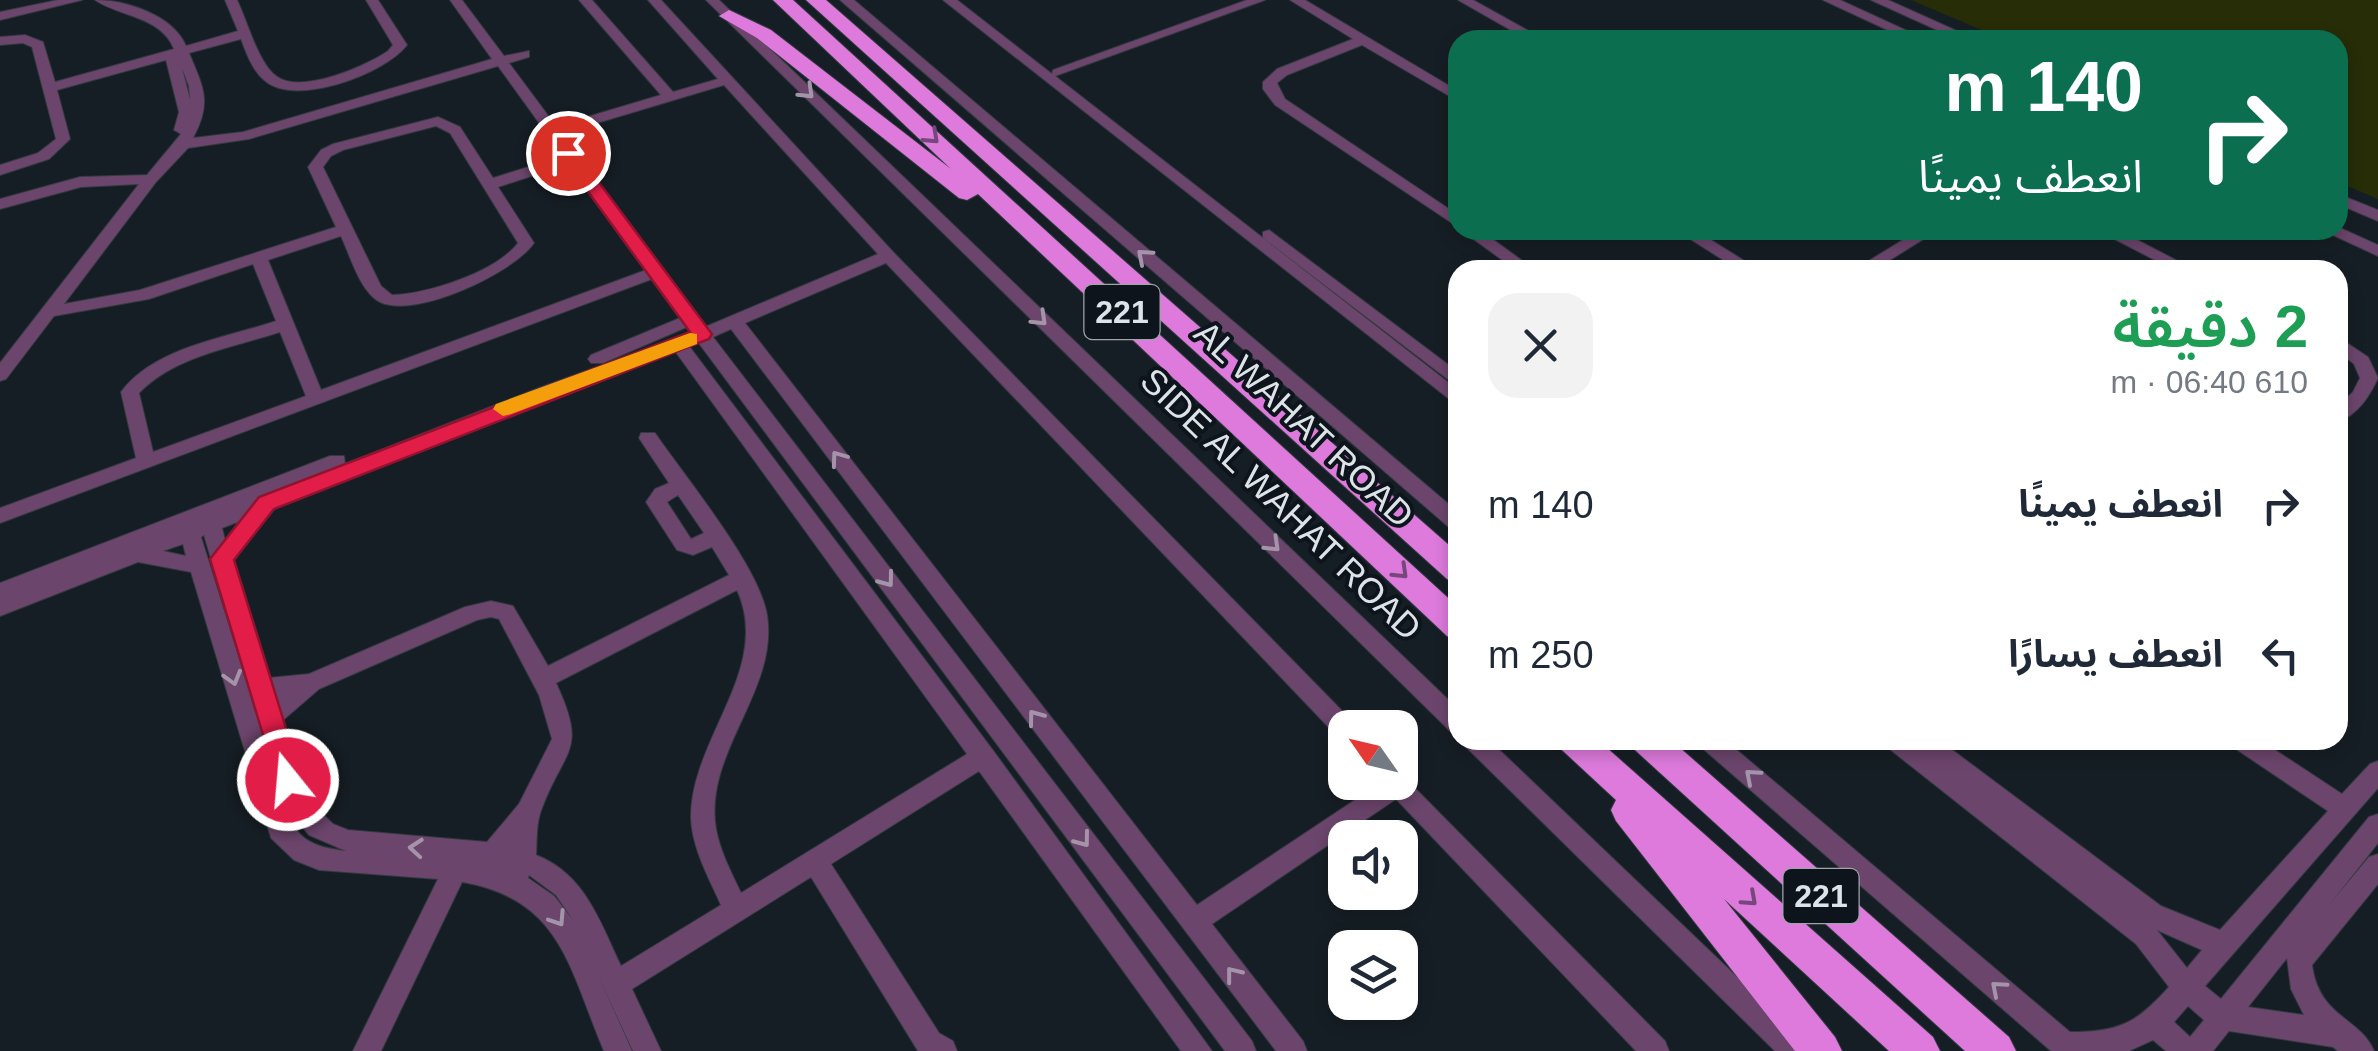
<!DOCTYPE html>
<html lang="ar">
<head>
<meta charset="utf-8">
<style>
	:root { --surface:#fff; --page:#f2f2f3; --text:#1f2937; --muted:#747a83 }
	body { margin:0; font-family:Arial,"Noto Sans Arabic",sans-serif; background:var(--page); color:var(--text); direction:rtl; height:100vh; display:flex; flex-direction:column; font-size:38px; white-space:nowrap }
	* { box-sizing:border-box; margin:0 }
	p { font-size:32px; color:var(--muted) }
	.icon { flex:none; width:55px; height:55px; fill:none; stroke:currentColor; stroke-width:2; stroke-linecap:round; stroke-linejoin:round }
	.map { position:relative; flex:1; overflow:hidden; direction:ltr }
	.side { position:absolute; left:1448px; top:260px; width:900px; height:490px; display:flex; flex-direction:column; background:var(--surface); border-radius:30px; box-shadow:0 5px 15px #0003; direction:rtl }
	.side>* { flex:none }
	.guide { position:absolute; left:1448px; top:30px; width:900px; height:210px; border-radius:30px; box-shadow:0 5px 15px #0003; direction:rtl; background:#0b6e4f; color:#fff; overflow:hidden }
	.needle { width:65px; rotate:304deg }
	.tools { position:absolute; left:1328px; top:710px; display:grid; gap:20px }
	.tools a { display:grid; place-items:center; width:90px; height:90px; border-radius:20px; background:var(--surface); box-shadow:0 5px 15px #0003; font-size:50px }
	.pin { position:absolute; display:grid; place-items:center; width:85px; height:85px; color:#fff; margin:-42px; border:5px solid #fff; border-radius:50%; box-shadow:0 2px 10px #0007 }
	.me { position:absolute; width:110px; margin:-55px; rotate:343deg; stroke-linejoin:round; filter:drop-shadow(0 0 8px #0008) }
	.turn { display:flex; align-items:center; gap:35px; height:210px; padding:0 40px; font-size:45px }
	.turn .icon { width:130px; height:130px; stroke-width:2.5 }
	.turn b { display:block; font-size:70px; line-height:85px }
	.round { display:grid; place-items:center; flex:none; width:105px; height:105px; border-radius:30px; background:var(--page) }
	.head { display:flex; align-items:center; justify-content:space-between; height:170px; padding:0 40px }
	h1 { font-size:60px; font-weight:600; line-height:75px; color:#1e9e55 }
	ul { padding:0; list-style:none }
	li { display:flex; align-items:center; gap:30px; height:150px; padding:0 40px }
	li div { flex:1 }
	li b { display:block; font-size:38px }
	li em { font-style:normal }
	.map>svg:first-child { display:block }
</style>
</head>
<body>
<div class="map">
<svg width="2378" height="1051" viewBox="0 0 2378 1051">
	<rect width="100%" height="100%" fill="#161e25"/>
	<!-- green -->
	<path fill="#272d07" d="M1911 0H2378V199L2338 182V40H2005Z"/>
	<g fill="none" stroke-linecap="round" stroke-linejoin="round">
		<defs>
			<g id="minor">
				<path d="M58 0H82L0 20V12Z"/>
				<path d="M95 0C126 0 173 15 186 46L238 31 225 0H237C247 20 258 63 276 76 301 95 366 66 388 51L393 45 366 0H378L407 45C385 74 294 108 264 80 252 70 246 52 241 39L189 53C204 89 212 102 193 138L243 132 492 59 450 0H462L504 56 529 51V57L509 63 705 327 878 254 724 85 587 126H577V120L661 95 579 0H592L673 92 718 79 648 0H661L894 253 1353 722 1356 728H1345V739L1337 736 886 263 745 323 1197 905 1382 782H1400V773L1665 1041 1669 1051H1636L1396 799 1212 924 1303 1041 1307 1051H1276L731 329 713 337 1252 1041 1256 1051H1225L698 342 689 346 992 749 1212 1051H1181L979 771 831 864 939 1033 953 1041 957 1051H918L811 877 632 989 661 1051H633L599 977 632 1051H604C569 969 562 899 462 882L381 1051H353L438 879 319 870 294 860 271 838 191 572 138 562 0 616V583L330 456H344L345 464 539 388 691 333 687 327 603 363H591L588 359 591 355 680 318 652 279 0 523V508L136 458 121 392C154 347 226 338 276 321L253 264 149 299 54 316 6 379 0 381V363L139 184 81 187 0 209V199L80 177 147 175 181 134 174 130 179 112 166 60 57 90 70 139 49 159 0 175V165L38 153 56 139 32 47 23 43 0 45V37L25 35 43 42 55 82 174 49C161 16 120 17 95 0ZM498 66 563 156 493 178 460 127 438 117 333 144 321 150 308 167 336 227 140 290 64 304 156 182 188 148 249 139ZM182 68 189 86 190 100ZM436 126 450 133 518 243C496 272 428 294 392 295L381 286 323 167 331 156 343 150ZM569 164 646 270 321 390 268 260 341 236C350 255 360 292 380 302 416 319 513 273 534 243L498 187ZM280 332 306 396 153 452 139 393C174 356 234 347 280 332ZM675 351 967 754 741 893C731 872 720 851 716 829 703 752 779 691 767 615 759 566 685 477 655 433H641L639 438 669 483 655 489 646 502 677 550 693 555 712 547 729 575 548 666 513 606 491 601 465 607 309 674 268 678 232 561 270 509 551 396ZM678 495 704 533 691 539 667 502ZM240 521 225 540 222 528ZM204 535 257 715V716L201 537ZM183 544 186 556 163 551ZM737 590C773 669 690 739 691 818 692 848 709 878 721 905L621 966C600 922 585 874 536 855 537 839 536 822 542 808 565 747 588 752 556 683ZM491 617 499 619 539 695 552 739 519 804 487 842 348 830 333 824 306 798 282 721 319 689 477 620ZM284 804 309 835 346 851C311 847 295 839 284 804ZM529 875 556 895 573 920 554 896 528 878Z"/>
				<path d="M706 0H719L1458 709V733L1450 731Z"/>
				<path d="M840 0H854L1458 512V531L1451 529Z"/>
				<path d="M943 0H957L1052 74 1053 70 1247 0H1265L1055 76 1458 390V406Z"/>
				<path d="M1290 0H1305L1458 91V101L1362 45 1287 75 1277 83 1285 99 1458 215V227L1275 105 1263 89V82L1277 69 1353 39Z"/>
				<path d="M1458 0H1473L1545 40H1528Z"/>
				<path d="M1823 0H1840L1927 40H1909Z"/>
				<path d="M1871 0H1888L1977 40H1959Z"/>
				<path d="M2338 194 2378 210V221L2338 204Z"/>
				<path d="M2338 227 2378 245V256L2322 230H2338Z"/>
				<path d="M1269 230 1458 372V387L1263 238V232Z"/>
				<path d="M1461 230H1480L1535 270H1516Z"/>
				<path d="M1676 230H1695L1759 270H1739Z"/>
				<path d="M1919 230H1938L1874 270H1854Z"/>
				<path d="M2097 230H2118L2195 270H2174Z"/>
				<path d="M2338 337 2368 357 2378 378C2369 397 2358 414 2338 422V406L2353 392 2360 378 2354 364 2338 351Z"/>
				<path d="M1463 740H1489L1804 1041 1808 1051H1775L1466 747Z"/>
				<path d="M1698 740H1725L2070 1032H2078C2123 1031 2139 1020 2169 987L2136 944 1887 747 1884 740H1939L2161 906 2220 930 2328 811 2233 747 2230 740H2260L2342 794 2370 764 2378 761V788L2205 986 2221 999 2369 817 2378 814V843L2330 904 2369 857 2378 854V884L2312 965C2319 1018 2360 1017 2374 1051H2338L2333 1047 2229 1031 2213 1051H2166L2153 1040 2129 1051H2051L1701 747ZM2157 930 2202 950 2187 968ZM2287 958 2291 989 2304 1015 2248 1007ZM2188 1006 2204 1020 2190 1037 2174 1022Z"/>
			</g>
			<g id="highway">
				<path d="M773 0H793L1458 607V640L1447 636 978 194 967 200 959 198 757 38 719 16 729 10 771 30 951 169Z"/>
				<path d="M806 0H826L1458 553V583L1447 579Z"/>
				<path d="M1557 740H1598L1933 1037 1940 1051H1889L1724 899 1835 1037 1842 1051H1795L1616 821 1611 810 1616 800 1562 750Z"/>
				<path d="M1630 740H1671L2009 1037 2016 1051H1965L1635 750Z"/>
			</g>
		</defs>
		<!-- minor casing -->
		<use href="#minor" stroke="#323a40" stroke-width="2"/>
		<!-- highway casing -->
		<use href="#highway" stroke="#323a40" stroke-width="2"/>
		<!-- minor -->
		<use href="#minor" fill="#6c456c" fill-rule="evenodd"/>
		<!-- highway -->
		<use href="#highway" fill="#dd7adc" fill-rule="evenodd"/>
	</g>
	<!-- one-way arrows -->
	<defs><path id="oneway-chevron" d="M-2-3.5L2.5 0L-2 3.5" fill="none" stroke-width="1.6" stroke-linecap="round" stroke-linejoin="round" transform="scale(2.5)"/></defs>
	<g stroke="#a494aa">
		<use href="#oneway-chevron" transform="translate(807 92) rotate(44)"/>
		<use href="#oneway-chevron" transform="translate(1144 256) rotate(-139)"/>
		<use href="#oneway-chevron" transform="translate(1040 319) rotate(44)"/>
		<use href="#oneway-chevron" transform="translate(838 458) rotate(-126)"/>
		<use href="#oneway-chevron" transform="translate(1273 545) rotate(44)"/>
		<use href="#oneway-chevron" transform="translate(887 580) rotate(53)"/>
		<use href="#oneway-chevron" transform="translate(233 678) rotate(74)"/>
		<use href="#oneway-chevron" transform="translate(1035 717) rotate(-127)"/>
		<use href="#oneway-chevron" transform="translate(1752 776) rotate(-139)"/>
		<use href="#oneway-chevron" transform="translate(1083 840) rotate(53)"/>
		<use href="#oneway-chevron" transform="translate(416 848) rotate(-175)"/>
		<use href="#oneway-chevron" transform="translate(558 919) rotate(57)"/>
		<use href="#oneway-chevron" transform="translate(1233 974) rotate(-128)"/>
		<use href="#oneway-chevron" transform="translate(1998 988) rotate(-139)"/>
	</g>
	<g stroke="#75477c">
		<use href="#oneway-chevron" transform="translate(932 137) rotate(43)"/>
		<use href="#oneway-chevron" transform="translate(1401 572) rotate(44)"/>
		<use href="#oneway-chevron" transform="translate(1750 899) rotate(42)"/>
	</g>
	<!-- route -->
	<path fill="#e11d48" stroke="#92132f" stroke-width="2.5" d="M568 148 574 149 712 334 709 339 274 509 234 560 302 780 298 788 288 792 279 788 210 559 259 497 690 332 560 153Z"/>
	<!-- slow -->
	<path fill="#f59e0b" d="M690 333 697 334V344L511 414 503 416 493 409 496 404Z"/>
	<g text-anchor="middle" stroke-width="8" stroke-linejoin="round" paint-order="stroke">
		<!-- shield labels -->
		<g fill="#0d141c" stroke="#9fa5ab" stroke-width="2.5">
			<rect x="1084.5" y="285" width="75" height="54" rx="8"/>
			<rect x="1783.5" y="869" width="75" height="54" rx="8"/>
		</g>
		<g font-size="32" font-weight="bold" fill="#dde3e8">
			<text x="1122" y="323">221</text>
			<text x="1821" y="907">221</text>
		</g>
		<!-- street labels -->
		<g font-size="35" fill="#dde3e8" stroke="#0d141c">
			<text transform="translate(1304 424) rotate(43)" y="12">AL WAHAT ROAD</text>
			<text transform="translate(1281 504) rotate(44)" y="12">SIDE AL WAHAT ROAD</text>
		</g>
	</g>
</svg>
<div class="tools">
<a><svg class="needle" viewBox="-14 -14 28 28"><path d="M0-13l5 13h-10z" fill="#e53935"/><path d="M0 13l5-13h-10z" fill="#747a83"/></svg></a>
<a><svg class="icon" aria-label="sound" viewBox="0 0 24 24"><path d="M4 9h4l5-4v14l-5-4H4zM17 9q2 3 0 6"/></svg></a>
<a><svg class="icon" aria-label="layers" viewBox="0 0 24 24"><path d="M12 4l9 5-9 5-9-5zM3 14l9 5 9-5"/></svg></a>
</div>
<div class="pin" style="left:568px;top:153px;background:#d93025"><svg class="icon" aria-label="arrive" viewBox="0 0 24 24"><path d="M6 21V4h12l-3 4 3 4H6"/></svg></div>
<svg class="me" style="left:288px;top:780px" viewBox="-20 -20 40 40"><circle r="17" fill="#e11d48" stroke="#fff" stroke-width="3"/><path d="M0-11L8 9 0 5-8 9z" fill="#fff"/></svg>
<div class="guide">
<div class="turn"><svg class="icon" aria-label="right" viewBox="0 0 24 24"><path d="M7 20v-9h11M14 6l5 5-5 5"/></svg><div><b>140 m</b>انعطف يمينًا</div></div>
</div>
<section class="side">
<div class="head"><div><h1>2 دقيقة</h1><p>610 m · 06:40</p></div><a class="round"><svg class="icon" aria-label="close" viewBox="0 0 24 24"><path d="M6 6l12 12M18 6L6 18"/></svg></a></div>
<ul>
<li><svg class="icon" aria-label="right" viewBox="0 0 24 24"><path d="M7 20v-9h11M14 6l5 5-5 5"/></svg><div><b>انعطف يمينًا</b></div><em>140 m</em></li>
<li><svg class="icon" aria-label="left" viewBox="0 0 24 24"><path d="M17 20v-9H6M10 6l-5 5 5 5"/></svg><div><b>انعطف يسارًا</b></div><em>250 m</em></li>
</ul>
</section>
</div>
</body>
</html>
